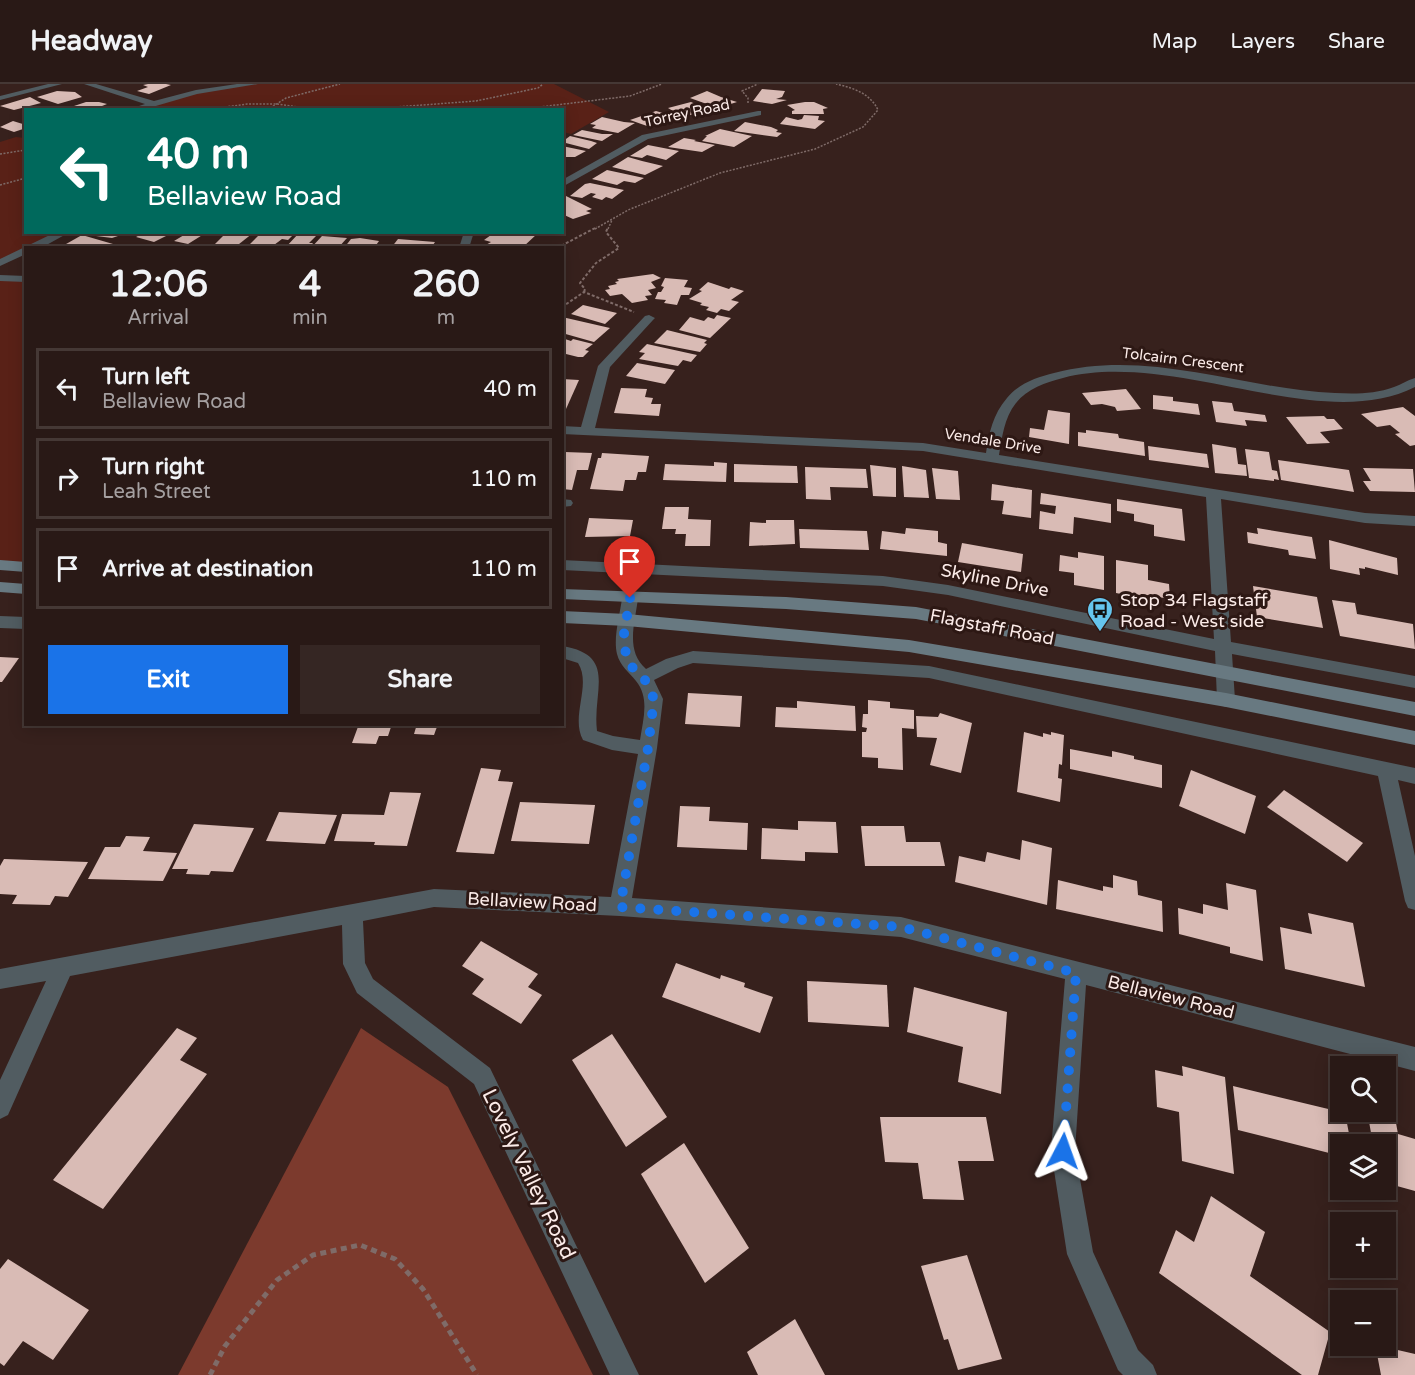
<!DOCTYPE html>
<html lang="en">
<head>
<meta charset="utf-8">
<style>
	:root { --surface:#291916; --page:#352623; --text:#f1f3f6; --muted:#a5a0a1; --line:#453835; --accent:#1a73e8 }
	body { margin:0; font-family:"Varela Round",sans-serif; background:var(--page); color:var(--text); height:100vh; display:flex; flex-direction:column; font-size:22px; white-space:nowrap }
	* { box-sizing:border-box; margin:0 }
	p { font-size:20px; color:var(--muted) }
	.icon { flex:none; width:33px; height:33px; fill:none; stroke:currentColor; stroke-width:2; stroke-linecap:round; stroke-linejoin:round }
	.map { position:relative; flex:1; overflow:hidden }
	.details { position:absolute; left:24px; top:162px; width:540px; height:480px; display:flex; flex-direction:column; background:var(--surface); border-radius:0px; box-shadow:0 3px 15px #0003,0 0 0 2px var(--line) }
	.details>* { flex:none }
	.top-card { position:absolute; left:24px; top:24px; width:540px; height:126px; border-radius:0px; box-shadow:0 3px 15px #0003,0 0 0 2px var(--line); background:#00695c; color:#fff; overflow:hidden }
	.buttons { position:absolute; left:1330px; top:972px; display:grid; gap:12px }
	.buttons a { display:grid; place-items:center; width:66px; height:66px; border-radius:0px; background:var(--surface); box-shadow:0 3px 15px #0003,0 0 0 2px var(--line); font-size:30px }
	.pin { position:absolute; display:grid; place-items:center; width:51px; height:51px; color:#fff; margin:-62px -26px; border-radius:50% 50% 50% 0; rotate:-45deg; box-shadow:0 0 6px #0007 }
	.pin .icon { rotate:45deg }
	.me { position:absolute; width:66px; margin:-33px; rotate:4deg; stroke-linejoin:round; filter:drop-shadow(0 0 4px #0008) }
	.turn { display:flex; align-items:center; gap:21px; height:126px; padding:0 24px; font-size:27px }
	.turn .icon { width:78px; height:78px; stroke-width:2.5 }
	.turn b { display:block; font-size:42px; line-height:51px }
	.eta { display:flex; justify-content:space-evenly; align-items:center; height:102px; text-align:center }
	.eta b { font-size:36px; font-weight:700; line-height:42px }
	.button { display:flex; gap:12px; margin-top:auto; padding:12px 24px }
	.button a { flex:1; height:69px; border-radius:0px; background:var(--accent); color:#fff; font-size:24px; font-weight:700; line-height:69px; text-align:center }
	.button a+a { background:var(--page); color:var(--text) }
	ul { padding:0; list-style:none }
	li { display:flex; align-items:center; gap:18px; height:81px; margin:0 12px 9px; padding:0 12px; border:3px solid var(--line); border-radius:0px }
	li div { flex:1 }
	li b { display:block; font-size:22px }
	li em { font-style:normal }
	header { display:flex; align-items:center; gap:36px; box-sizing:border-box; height:84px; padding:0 30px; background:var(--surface); border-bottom:2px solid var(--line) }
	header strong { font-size:28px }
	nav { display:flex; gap:33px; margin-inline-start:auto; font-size:21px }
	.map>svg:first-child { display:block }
</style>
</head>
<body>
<header>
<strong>Headway</strong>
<nav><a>Map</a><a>Layers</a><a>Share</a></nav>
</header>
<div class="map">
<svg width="1415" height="1291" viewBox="0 0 1415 1291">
	<rect width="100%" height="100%" fill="#37211d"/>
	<!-- green -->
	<g fill="#592117">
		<path d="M254 0H554L609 28 571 50 563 48 562 26H131L196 8Z"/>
		<path d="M16 53 25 54 26 148 65 149 26 164 0 179V58Z"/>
		<path d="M0 194 25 195V483L0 481Z"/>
	</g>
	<!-- forest -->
	<path fill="#7c3a2d" d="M361 944 448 1003 593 1291H178Z"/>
	<!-- building -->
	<g fill="#d9bbb5">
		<path d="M148 0H166L171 1 149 10 137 7 148 3 143 1Z"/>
		<path d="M762 5 785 7 782 13 776 15 787 16 772 20 753 17Z"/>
		<path d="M57 7 75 8 82 13 58 20 37 13Z"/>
		<path d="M707 7 721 13 737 18 718 24 690 14Z"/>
		<path d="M30 13 41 19 14 26 0 22Z"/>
		<path d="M86 18H99L107 20 92 26H82L84 24 74 22Z"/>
		<path d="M691 18 709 26 683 33 668 24Z"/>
		<path d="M805 18H814L828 24 823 25 824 30H792V27L795 26 787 21Z"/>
		<path d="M656 27 673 32 647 42 630 36Z"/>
		<path d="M804 31 819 32 818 36 825 37 815 45 780 40 786 33 798 36 802 35Z"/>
		<path d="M602 33 624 38 635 39 618 49 592 44 596 41 590 40Z"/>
		<path d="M13 37 26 41V44L14 48 0 43Z"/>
		<path d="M745 38 771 43 778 46 776 48 782 49 777 53 734 47Z"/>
		<path d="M720 45 752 52 734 63 702 57 707 52H705Z"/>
		<path d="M582 46 602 50H613L602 57 573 51Z"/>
		<path d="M570 52 591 57 597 59 589 65 562 58Z"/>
		<path d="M684 54 696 56 694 57 715 61 702 68 668 63Z"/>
		<path d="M648 61 679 67 666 76 647 71 642 74 630 72Z"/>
		<path d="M562 62 586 67 575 73H562Z"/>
		<path d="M628 73 642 77 663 82 645 91 612 83Z"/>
		<path d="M607 86 644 94 635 99 624 97 617 101 592 95Z"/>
		<path d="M590 99 624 106 612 115 606 113 602 116 592 113 596 110 591 109 582 114 570 112 585 100Z"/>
		<path d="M562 110 592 125 586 127 591 129 573 135 562 130Z"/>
		<path d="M93 148H130L112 154 88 151Z"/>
		<path d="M145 148H174L154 158 136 153Z"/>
		<path d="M189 148H214L210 151 204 150 188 160 174 157Z"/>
		<path d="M227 148H249L253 149 234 164H211Z"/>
		<path d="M262 148 282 151 294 150 288 156 282 155 270 164H246Z"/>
		<path d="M490 148H530L537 150 523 163 491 164 484 162 491 158 484 156 491 151 488 150Z"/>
		<path d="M299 149 316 152 309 159H313L309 164H285Z"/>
		<path d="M82 151 113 160 105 164H59Z"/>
		<path d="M322 152 347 154 338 164H311Z"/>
		<path d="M351 155 360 154 379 157 374 164H344Z"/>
		<path d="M398 155 435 158 431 164H391Z"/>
		<path d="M653 190 661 194 651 198 656 204 648 206 652 211 645 212 648 216 632 219 622 210 610 212 605 206 610 205 608 202 617 200 615 198 619 197 617 195Z"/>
		<path d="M665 194 688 196 684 203 692 204 689 211H681L677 221 664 219 666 216 655 215 658 208H661L664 203 661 202Z"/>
		<path d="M708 198 729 205 731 203 744 207 731 216 739 218 729 227 721 225 717 229 706 226 709 223 700 221 702 219 689 215 702 207 699 206Z"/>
		<path d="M583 221 617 229 605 240 571 230Z"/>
		<path d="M717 231 731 234 710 254 679 246 690 233 704 237 708 233 714 235Z"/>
		<path d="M562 233 610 244 594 258 562 249Z"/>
		<path d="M667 246 707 256 704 259 707 260 700 268 654 259Z"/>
		<path d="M562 254 571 257 573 255 593 260 585 266 589 267 583 273H578L562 269Z"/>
		<path d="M647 260 697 271 691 278 683 276 678 282 639 275 645 269 639 268Z"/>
		<path d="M637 279 675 286 665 300 626 292Z"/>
		<path d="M562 295 579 296 566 325H562Z"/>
		<path d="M621 304 647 305 645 313 653 314 651 320H661L659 332 614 329Z"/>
		<path d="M1126 305 1141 325 1117 327 1115 323 1102 320 1091 321 1082 309Z"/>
		<path d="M1153 311 1173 313V317L1198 320 1200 331 1153 325Z"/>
		<path d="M1212 317 1232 319 1234 327 1265 331 1267 338 1245 336 1247 342 1216 338Z"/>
		<path d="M1403 323 1415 332V361L1410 362 1395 350 1400 349 1390 341 1377 343 1361 330Z"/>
		<path d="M1048 326 1070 329 1069 360 1029 353 1030 344 1044 346Z"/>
		<path d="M1324 332 1327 335H1334L1343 345 1320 348 1330 359 1307 360 1286 333Z"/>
		<path d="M1086 346 1118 350 1119 354 1144 358 1145 372 1078 362V348L1086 349Z"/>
		<path d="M1212 360 1236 364 1238 380 1246 381 1247 392 1215 389Z"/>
		<path d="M1148 362 1207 370 1209 384 1149 376Z"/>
		<path d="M1245 365 1269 368 1272 386 1277 387 1279 396 1274 395V397L1249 394Z"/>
		<path d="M565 368 592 369 588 386H577L572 406 562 405V380Z"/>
		<path d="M602 369 649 372 646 388H638L636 396H625L623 407 590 405 598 374H601Z"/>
		<path d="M1278 376 1349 386 1354 408 1281 396Z"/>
		<path d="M714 378 727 379 726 398 663 396 665 380 714 382Z"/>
		<path d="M734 380 797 382 798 399 734 398Z"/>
		<path d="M870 381 896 384V413L873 412Z"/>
		<path d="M902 382 926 386 929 414 904 413Z"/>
		<path d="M805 383 866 385 868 404 830 403 831 416 806 415Z"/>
		<path d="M932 384 958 387 960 416 936 415Z"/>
		<path d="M1363 384 1413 385 1415 408 1370 407 1363 397H1371Z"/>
		<path d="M992 400 1032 406 1031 434 1002 430 1004 417 991 416Z"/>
		<path d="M1041 409 1111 420V439L1074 433 1073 450 1039 445 1040 427 1055 430 1056 422 1040 420Z"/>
		<path d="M1117 415 1182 425 1185 457 1154 452V441L1134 437V430L1117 427Z"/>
		<path d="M665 423H689L688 435 711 436 710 462H685L686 450H675L676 445H662Z"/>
		<path d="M589 434 633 436 630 452 585 453Z"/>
		<path d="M766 436H794L795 460 749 462 750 438 766 439Z"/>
		<path d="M906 444 938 447V458L947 460V472L880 465 882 447 905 450Z"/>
		<path d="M1257 444 1312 453 1316 475 1289 471 1288 466 1248 459 1247 448 1258 450Z"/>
		<path d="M799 445 867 447 869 466 800 464Z"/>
		<path d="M1329 456 1397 474 1398 491 1365 483V485L1359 484 1360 491 1330 485Z"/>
		<path d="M962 459 1023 470 1021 488 958 478Z"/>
		<path d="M1078 468 1104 472V506L1074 501V489L1059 487 1060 471 1078 474Z"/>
		<path d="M1116 476 1148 481V496L1169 500 1170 515 1141 510V514L1116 509Z"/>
		<path d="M1253 502 1317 513 1323 544 1257 533Z"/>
		<path d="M1332 516 1355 519 1357 530 1413 540 1415 565 1340 552Z"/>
		<path d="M0 573 19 574 2 598H0Z"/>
		<path d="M688 609 742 612 740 643 685 640Z"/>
		<path d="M868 616 890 618V624L914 626V645L902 644 903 686 878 684V674L862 673V648H866L867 644 862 643 863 630H868Z"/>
		<path d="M797 617 855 622 856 647 775 643 776 623 797 624Z"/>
		<path d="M940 629 972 639 961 689 930 681 937 654 917 653 916 632 938 633Z"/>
		<path d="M359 640H392L388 652H379L376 660 352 659Z"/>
		<path d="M417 640H438L434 651 414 650Z"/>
		<path d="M1024 648 1043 653V649L1051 651V648L1064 651 1062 681 1059 680 1058 694 1062 695 1060 718 1017 708Z"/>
		<path d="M1070 665 1112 673V667L1134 672V675L1162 681V704L1070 685Z"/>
		<path d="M481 684 501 686 498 697 513 698 494 770 456 768Z"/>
		<path d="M1191 686 1256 712 1245 750 1179 722Z"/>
		<path d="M1284 706 1363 759 1347 778 1267 723Z"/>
		<path d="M390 708 421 709 407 762 374 761 375 758 334 757 342 730 384 731Z"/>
		<path d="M520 718 595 721 589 760 511 757Z"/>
		<path d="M680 722 710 723 709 737 748 739 747 766 677 763Z"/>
		<path d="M279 728 337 731 325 760 266 757Z"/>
		<path d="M798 737 836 738 838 769 805 768V777L761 775 762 744 798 746Z"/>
		<path d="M194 740 254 744 233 788 211 787 209 791 186 790 188 785H172Z"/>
		<path d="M861 742H904L906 758H940L945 782H865Z"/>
		<path d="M126 752 150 753 143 767 177 769 163 797 88 795 105 763H120Z"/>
		<path d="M1022 756 1052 764 1047 821 955 798 959 772 985 778 987 768 1020 776Z"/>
		<path d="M4 775 88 778 68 813 55 812 50 821 12 820 17 811 0 810V782Z"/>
		<path d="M1113 791 1137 797 1138 811 1162 817 1163 848 1056 825 1058 796 1103 807V802L1113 804Z"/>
		<path d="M1226 799 1256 806 1263 877 1230 869V863L1179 850 1178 824 1203 830V820L1228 826Z"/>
		<path d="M1308 829 1353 839 1365 903 1285 885 1280 843 1312 850Z"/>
		<path d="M481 857 538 890 528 903 542 911 521 940 472 910 484 895 462 882Z"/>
		<path d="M676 879 720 895 721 891 745 899 744 903 773 913 760 949 662 913Z"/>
		<path d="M807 897 887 901 889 943 808 938Z"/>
		<path d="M914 903 1007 928 1001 1010 958 998 963 963 907 948Z"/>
		<path d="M177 944 197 954 180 976 207 990 103 1125 53 1096Z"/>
		<path d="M612 950 667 1033 626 1063 572 976Z"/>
		<path d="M1182 982 1225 993 1234 1090 1182 1077 1179 1028 1157 1023 1155 986 1183 992Z"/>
		<path d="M1233 1002 1345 1029 1351 1060H1341V1072L1238 1046Z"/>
		<path d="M1368 1032 1396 1039 1398 1050 1415 1055V1107L1386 1099V1060H1373Z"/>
		<path d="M880 1033H986L994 1077H958L964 1116 923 1115 918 1079 885 1078Z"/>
		<path d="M684 1059 749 1164 705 1199 641 1090Z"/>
		<path d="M1211 1112 1265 1148 1250 1192 1330 1248 1318 1291H1302L1159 1189 1176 1146 1194 1158Z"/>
		<path d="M967 1171 1002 1275 958 1286 948 1255 944 1256 921 1182Z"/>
		<path d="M8 1175 89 1226 53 1276 23 1257 4 1282 0 1279V1185Z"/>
		<path d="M795 1235 825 1291H758L747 1268Z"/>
		<path d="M1389 1264 1415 1270V1291H1381L1377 1270 1391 1274Z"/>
	</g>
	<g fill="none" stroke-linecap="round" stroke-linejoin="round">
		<!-- path-far2 -->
		<g stroke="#7f6b68" stroke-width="1.5" stroke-dasharray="2 1.5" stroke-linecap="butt">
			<path d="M748 19V14L742 7 758 0"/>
			<path d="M204 26 247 20H277L312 25 396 23 476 17 538 4 543 0"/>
			<path d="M267 26 286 14 340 0"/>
			<path d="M515 26 630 12 662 0"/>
			<path d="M0 70 26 66"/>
			<path d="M0 101 26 94"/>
			<path d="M595 145 628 126 720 89 815 65 863 43 878 26C870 9 853 4 836 0"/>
			<path d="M608 145 612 136"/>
		</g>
		<!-- path-far1 -->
		<g stroke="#7f6b68" stroke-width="2" stroke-dasharray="3 2" stroke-linecap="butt">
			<path d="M557 164 597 143"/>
			<path d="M584 208 585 205 580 199 596 179 619 164 606 148 608 143"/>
			<path d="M562 223 584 208 634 228"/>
		</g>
		<!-- path -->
		<path stroke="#7f6b68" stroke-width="5" stroke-dasharray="6 4.5" stroke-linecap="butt" d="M210 1291 225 1262 277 1196 313 1171 360 1161 395 1175 423 1205 477 1291"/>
		<!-- street -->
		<g fill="#515c61" fill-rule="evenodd">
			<path d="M48 0H62L0 16V12Z"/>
			<path d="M84 0H96L154 17 196 6 237 0H258L197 10 142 26H127L145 20Z"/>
			<path d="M758 27H761V31L648 55 562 103V96L642 51Z"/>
			<path d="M56 148H70L41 164H26V170L0 182V175Z"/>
			<path d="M464 148H474L469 164H459Z"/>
			<path d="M0 191 26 192V198L0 197Z"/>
			<path d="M649 231 655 234 653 236 610 283 595 344 923 359 986 369C989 349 993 330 1007 314 1018 300 1037 293 1054 289 1149 264 1241 305 1335 309 1355 310 1375 310 1394 303 1401 301 1407 296 1415 294V303C1320 351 1174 265 1063 294 1046 298 1027 305 1016 319 1004 334 1002 354 999 371L1365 429 1415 432V442L1365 439 1221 415 1231 558 1415 592V604L1232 570 1235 616 1232 621 1226 623 1220 621 1217 616 1215 567 948 511 883 502 562 486V476L883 492 948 501 1214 555 1206 413 923 367 562 350V342L581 343 598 282 645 232Z"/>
			<path d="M562 415 571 416 573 419 571 422 562 423Z"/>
			<path d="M630 509 636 510 638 514C635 539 625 567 646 585L666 575 693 567 929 582 1415 684V700L1398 696 1415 772V826L1408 824 1405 817 1378 692 929 594 693 579 678 584 654 596 663 615 657 664 632 814 901 833 1415 963V987L1086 901 1075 1067 1093 1168 1138 1266 1153 1281 1157 1291H1123L1118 1286 1067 1170 1051 1067 1065 895 901 853 620 832 434 823 363 837 365 879 373 895 490 984 639 1291H610L474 1000 357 909 343 880 342 841 70 892 8 1031 0 1035V996L46 897 0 905V885L434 805 611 813 638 670 612 666 583 656C570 632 592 601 578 579L562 574V562C618 571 592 607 597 647L613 652 640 656C643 636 650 614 636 597 629 588 620 582 617 570 613 553 620 531 622 514L624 510Z"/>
			<path d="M0 532 26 533V545L0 544Z"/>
		</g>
		<!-- secondary -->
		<g fill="#687981" fill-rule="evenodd">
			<path d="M0 476 26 478V488L0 486Z"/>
			<path d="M0 498 26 500V510L0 508Z"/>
			<path d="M562 505 786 513 916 523 1415 618V632L916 535 786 525 562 515Z"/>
			<path d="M562 527 627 530 909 556 1226 609 1415 647V661L1226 623 909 568 627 542 562 539Z"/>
		</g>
	</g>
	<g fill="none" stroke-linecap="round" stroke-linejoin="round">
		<!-- route -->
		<path stroke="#1a73e8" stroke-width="10" stroke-dasharray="0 18" d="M630 514 624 550 626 573 632 583 644 594 654 615 648 664 620 823 901 843 1076 889 1063 1067"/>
	</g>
	<!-- icons -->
	<defs>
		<symbol id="bus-pin" viewBox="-11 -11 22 30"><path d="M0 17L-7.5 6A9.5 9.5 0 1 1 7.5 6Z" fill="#65c5ee" stroke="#2d1814"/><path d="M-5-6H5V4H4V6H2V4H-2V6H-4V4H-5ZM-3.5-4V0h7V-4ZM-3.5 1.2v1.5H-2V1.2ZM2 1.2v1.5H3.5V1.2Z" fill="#111"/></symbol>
	</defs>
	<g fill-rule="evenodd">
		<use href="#bus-pin" x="1085" y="511" width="30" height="40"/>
	</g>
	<g text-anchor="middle" stroke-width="6" stroke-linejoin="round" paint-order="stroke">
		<!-- far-street labels -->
		<g font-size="15" fill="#fbebe8" stroke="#2d1814">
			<text transform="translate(687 29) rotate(-12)" y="5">Torrey Road</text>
			<text transform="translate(1183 276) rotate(7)" y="5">Tolcairn Crescent</text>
			<text transform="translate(993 357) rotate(9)" y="5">Vendale Drive</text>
		</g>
		<!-- street labels -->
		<g font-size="18" fill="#fbebe8" stroke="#2d1814">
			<text transform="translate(995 496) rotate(11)" y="6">Skyline Drive</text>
			<text transform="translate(992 543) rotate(11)" y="6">Flagstaff Road</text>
			<text transform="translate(532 818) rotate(3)" y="6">Bellaview Road</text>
			<text transform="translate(1171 913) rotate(14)" y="6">Bellaview Road</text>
		</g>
		<!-- poi labels -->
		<g font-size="18" fill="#fbebe8" stroke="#2d1814" text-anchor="start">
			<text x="1120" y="522">Stop 34 Flagstaff<tspan x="1120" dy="21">Road - West side</tspan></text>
		</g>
		<!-- near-street labels -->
		<g font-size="21" fill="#fbebe8" stroke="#2d1814">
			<text transform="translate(529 1090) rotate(64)" y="7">Lovely Valley Road</text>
		</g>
	</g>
</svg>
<div class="buttons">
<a><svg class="icon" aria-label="search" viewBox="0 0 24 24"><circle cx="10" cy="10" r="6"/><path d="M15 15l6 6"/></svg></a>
<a><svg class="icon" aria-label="layers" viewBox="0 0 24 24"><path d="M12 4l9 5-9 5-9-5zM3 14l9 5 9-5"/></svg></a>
<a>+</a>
<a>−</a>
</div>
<div class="pin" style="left:630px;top:514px;background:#d93025"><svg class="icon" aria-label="arrive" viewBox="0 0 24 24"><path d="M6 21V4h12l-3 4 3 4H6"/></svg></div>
<svg class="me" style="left:1063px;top:1067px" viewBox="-20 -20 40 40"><path d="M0-17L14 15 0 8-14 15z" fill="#1a73e8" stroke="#fff" stroke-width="4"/></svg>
<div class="top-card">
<div class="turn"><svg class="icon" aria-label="left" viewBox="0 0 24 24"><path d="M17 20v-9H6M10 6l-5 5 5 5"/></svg><div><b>40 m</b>Bellaview Road</div></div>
</div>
<section class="details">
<div class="eta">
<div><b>12:06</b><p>Arrival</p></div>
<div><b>4</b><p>min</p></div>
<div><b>260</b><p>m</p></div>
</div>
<ul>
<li><svg class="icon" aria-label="left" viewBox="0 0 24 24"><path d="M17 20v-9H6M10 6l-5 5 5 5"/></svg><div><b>Turn left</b><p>Bellaview Road</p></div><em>40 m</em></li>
<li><svg class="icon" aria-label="right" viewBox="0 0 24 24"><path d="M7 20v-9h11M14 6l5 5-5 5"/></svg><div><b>Turn right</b><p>Leah Street</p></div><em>110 m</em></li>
<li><svg class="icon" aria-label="arrive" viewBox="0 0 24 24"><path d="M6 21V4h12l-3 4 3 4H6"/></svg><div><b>Arrive at destination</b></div><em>110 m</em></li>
</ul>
<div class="button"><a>Exit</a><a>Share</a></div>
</section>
</div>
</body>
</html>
